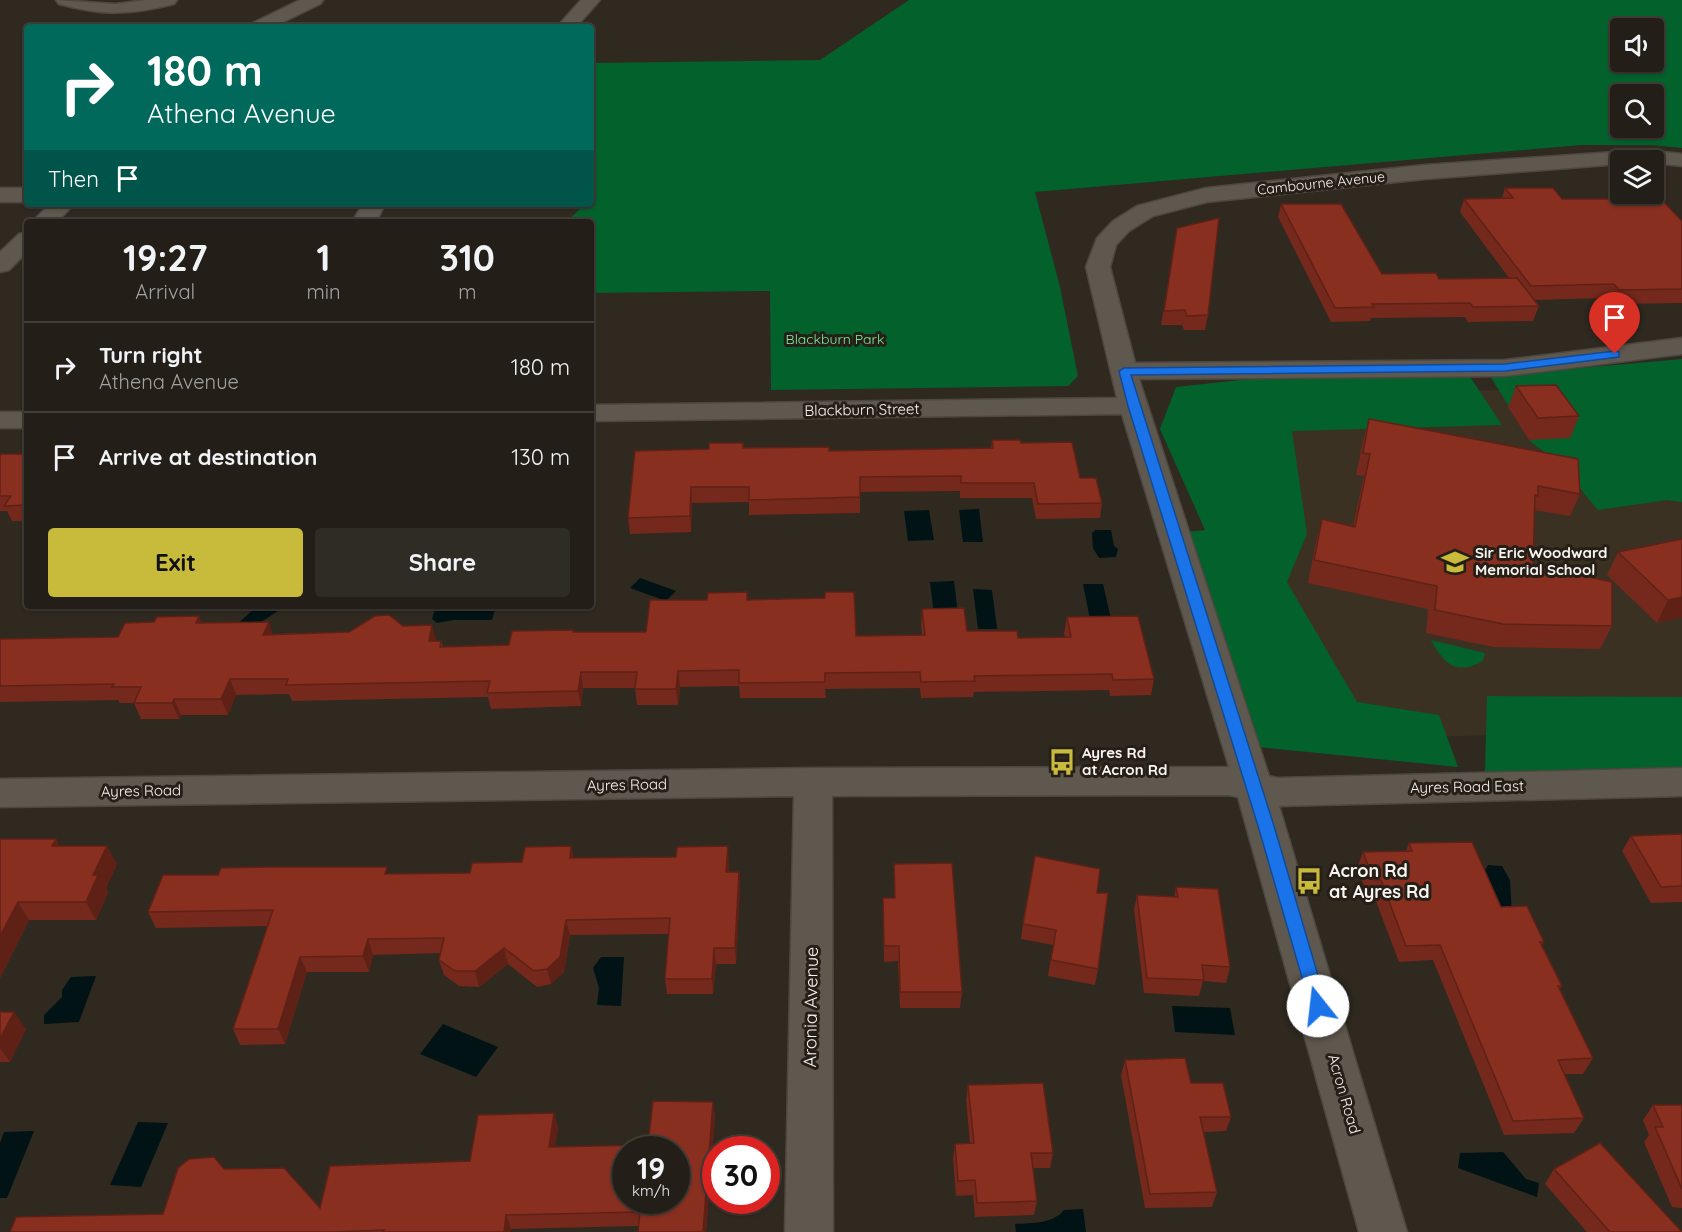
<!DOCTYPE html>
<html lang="en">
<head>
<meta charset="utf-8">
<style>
	:root { --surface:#231f18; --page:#2f2c25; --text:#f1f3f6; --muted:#a3a2a2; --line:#403d37; --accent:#c8bb3b }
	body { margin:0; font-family:Quicksand,sans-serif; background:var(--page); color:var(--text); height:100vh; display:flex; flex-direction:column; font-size:22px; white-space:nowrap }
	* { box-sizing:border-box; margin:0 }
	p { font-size:20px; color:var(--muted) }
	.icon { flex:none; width:33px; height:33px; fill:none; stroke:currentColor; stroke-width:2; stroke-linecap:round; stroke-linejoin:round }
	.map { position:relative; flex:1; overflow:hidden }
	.details { position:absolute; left:24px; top:219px; width:570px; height:390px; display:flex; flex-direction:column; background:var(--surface); border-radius:6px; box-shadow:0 2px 4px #0004,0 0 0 2px var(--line) }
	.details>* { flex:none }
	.guide { position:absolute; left:24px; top:24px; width:570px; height:183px; border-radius:6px; box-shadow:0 2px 4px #0004,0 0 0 2px var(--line); background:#00695c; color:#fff; overflow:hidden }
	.buttons { position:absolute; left:1610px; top:18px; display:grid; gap:12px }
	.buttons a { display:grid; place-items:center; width:54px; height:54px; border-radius:6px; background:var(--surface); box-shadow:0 2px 4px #0004,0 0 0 2px var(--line); font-size:30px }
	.speed { position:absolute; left:612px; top:1136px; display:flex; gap:12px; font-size:30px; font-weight:700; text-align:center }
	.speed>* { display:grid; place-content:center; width:78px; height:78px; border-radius:50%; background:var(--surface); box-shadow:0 2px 4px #0004,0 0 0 2px var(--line); line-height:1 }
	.speed small { font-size:15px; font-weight:400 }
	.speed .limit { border:9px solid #d22; background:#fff; color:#111 }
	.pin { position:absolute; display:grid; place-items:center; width:51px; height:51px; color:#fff; margin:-62px -26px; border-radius:50% 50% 50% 0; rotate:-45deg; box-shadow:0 0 6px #0007 }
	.pin .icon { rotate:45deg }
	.me { position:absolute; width:66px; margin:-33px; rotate:344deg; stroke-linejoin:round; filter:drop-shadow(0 0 4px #0008) }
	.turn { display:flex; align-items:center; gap:21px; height:126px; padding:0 24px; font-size:27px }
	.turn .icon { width:78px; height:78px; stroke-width:2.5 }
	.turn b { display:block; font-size:42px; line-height:51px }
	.then { display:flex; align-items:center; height:57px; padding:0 24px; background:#0003; gap:12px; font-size:22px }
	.eta { display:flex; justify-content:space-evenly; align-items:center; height:102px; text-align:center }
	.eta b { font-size:36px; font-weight:700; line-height:42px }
	.primary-button { display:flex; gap:12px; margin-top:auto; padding:12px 24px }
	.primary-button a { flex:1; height:69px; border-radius:6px; background:var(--accent); color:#111; font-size:24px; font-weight:700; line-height:69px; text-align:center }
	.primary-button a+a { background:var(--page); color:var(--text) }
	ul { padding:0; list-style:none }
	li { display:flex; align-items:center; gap:18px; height:90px; padding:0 24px; border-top:2px solid var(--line) }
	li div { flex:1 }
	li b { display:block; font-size:22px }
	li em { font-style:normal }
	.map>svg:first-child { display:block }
</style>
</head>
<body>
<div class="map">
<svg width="1682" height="1232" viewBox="0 0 1682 1232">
	<rect width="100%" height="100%" fill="#2f2920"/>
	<!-- built -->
	<path fill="#3b3123" d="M1682 369V731L1323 739 1195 394 1510 390Z"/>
	<!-- green -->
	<g fill="#03612c" fill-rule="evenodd">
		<path d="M909 0H1682V148L1652 145H1581L1035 192 1060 287 1078 376 1068 386 771 390 770 291 591 293V222H566L582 207 579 204H591V63L820 60ZM1620 28H1653V62H1620ZM1620 94H1653V128H1620Z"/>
		<path d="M1682 359V502L1667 500 1598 510 1559 463 1531 442 1490 376Z"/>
		<path d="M1286 375H1469L1502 425 1292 431 1307 534 1287 582 1357 702 1439 715 1458 767 1248 746 1186 532 1205 530 1160 429 1176 387Z"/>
		<path d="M1431 640 1485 653 1483 661C1456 676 1444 664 1431 640Z"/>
		<path d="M1487 696 1682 697V767L1485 772Z"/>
	</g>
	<!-- water -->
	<g fill="#021315">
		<path d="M979 509 983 542H963L959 510Z"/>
		<path d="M929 510 934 540 908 541 904 511Z"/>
		<path d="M1095 530H1111L1114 546 1118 549 1116 557 1099 558 1093 548 1092 533Z"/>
		<path d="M640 578 676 591 666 601 630 588Z"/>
		<path d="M954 581 958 613 934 614 930 582Z"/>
		<path d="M1083 584H1103L1111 619H1090Z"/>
		<path d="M973 589 992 590 997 629H978Z"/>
		<path d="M269 606 278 611 255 626H235L256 607Z"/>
		<path d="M436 606H496L492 620H454L437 623 432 619Z"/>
		<path d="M1488 865 1502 866 1510 880 1512 916 1500 914 1484 872Z"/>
		<path d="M601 957H624L621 1006 597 1005 599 988 593 968Z"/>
		<path d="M96 976 79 1022 44 1024V1015L62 997V990L71 977Z"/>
		<path d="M1172 1006 1230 1008 1235 1035 1175 1032Z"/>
		<path d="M443 1024 498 1047 476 1077 420 1054Z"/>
		<path d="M138 1122 168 1123 141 1187 110 1185Z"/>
		<path d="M34 1131 7 1198H0V1143L4 1132Z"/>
		<path d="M1503 1152 1526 1179 1539 1183 1537 1197 1458 1168 1460 1153Z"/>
		<path d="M1083 1209 1086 1232H1016L1015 1224C1032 1223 1053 1224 1064 1210Z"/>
	</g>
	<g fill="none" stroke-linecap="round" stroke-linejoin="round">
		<defs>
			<g id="street">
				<path d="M56 0 116 4 146 0H177L174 4C130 15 103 16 59 4Z"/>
				<path d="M300 0H323L320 4 273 27H250L253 23Z"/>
				<path d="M581 0H600L576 27H557Z"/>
				<path d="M1645 150 1682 154V166L1653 163V160H1620V164L1425 179 1207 202 1153 216 1129 231 1116 245 1110 267 1135 363 1505 360 1682 338V354L1505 376 1139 379 1269 776 1278 778 1682 768V796L1279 806 1407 1232H1359L1238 797 1228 795 832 796 833 1232H785L794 796 0 807V779L813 768 1229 767 1122 414 591 421V405L1117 398 1086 267 1097 238 1113 221 1137 206 1206 188 1425 165Z"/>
				<rect x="0" y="188" width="27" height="14"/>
				<path d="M50 204H74L57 222H32Z"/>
				<path d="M363 204H385L376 222H352Z"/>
				<path d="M27 232V252L9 270 0 272V252L19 234Z"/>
				<rect x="0" y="412" width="27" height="16"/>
			</g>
		</defs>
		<!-- street casing -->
		<use href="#street" stroke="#4d4741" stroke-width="3"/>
		<!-- street -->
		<use href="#street" fill="#5f584e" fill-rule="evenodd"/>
	</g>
	<!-- wall -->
	<g fill="#75281c">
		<path d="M1505 188 1682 221V303L1613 304 1608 298 1533 300 1539 306 1533 321 1468 322 1465 317 1371 318 1370 321 1331 322 1278 217 1281 204 1382 274 1439 279 1509 278 1460 212 1464 199 1502 198Z"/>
		<path d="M1177 228 1208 315 1205 330H1184L1182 325H1161Z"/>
		<path d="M1516 386 1579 416 1570 438 1529 440 1508 407Z"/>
		<path d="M1369 419 1580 494 1570 516 1534 510 1533 565 1612 626 1600 649 1493 647 1426 633 1428 609 1308 583 1316 542 1322 519 1353 526 1364 476 1356 475 1363 441Z"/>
		<path d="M992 440 1021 443 1080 478 1102 503 1100 518 1036 519 1032 498H960V491L860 492V513L749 515V502L692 503 691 532 630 534 628 518 709 449 743 443 744 448 829 451 991 448Z"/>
		<path d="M0 454H27V521H12L7 511H0Z"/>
		<path d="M1682 539V617L1657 623 1607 575 1618 552Z"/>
		<path d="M747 592 748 600 856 636 922 635 921 624 922 609 967 631 1018 638 1065 637 1064 633 1067 617 1154 679 1151 695 1110 696 1109 690 974 692 973 697 921 698 920 688 825 689 826 698H740L739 686 680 687 678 705H637L635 688H583L581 706 491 709 488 697 292 701 289 694 236 695 228 715H181L179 719H141L134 703H120L118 700 0 702V639L118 637 202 623 273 634 349 632 403 626 436 641H441L443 647 509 645 573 630V632H646L707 600Z"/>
		<path d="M1682 834V902L1651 903 1622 851 1631 836Z"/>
		<path d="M0 839H56L59 846 117 864 106 888 108 893 96 920H29L0 978Z"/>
		<path d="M1409 843 1501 907 1544 942 1542 945 1562 986 1560 989 1593 1058 1583 1074H1565L1584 1118 1574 1133 1504 1135 1433 960 1399 962 1374 896H1368L1357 868 1363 852 1406 851Z"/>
		<path d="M571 846 574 858 729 862V872H739L740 887 736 964H716L713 994H667L665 979 669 934 570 935 564 972 551 984 537 987 508 964 479 987 459 986 444 975 439 960 441 953 373 955 369 972H307L285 1044 240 1045 233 1029 268 926 156 928 148 912 218 875 470 873 522 862Z"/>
		<path d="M894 864 962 992 960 1008H900L898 961 884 962 883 898H894Z"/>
		<path d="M1176 887 1230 967 1226 983 1203 981 1199 996 1144 993 1134 910 1137 895 1174 897Z"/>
		<path d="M1097 893 1098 969 1095 985 1048 976 1053 945 1021 939 1023 924Z"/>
		<path d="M0 1012 26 1029 10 1062H0Z"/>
		<path d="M1125 1060 1191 1083 1231 1117 1226 1131 1204 1132 1217 1192 1212 1207 1145 1208 1121 1075Z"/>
		<path d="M968 1085 1053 1153 1050 1168H1033L1037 1201 1034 1215 975 1217 973 1195 956 1196 953 1159 955 1144 970 1143 966 1100Z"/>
		<path d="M713 1102 715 1117 706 1232H638V1226L511 1229V1232H10L163 1214 224 1169 320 1208 470 1161 554 1113 558 1128 555 1147 648 1145Z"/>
		<path d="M1653 1105H1682V1208L1672 1207 1644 1142 1649 1135 1643 1120Z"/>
		<path d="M1554 1169 1682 1232H1587L1545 1184Z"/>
	</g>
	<!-- shaded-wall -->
	<g fill="#5f2116">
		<path d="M691 487 692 503 691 532 690 516Z"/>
		<path d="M1682 597V617L1657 623 1668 600Z"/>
		<path d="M199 616 205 632 196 623Z"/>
		<path d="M269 622 274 638 263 635Z"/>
		<path d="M432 625 436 640 433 657 429 641Z"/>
		<path d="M678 671 680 687 678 705 676 689Z"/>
		<path d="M581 672 583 688 581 706 578 691Z"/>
		<path d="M230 679 236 695 228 715 221 699Z"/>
		<path d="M174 699 181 715 179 719 172 703Z"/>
		<path d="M56 839 66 857 52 846Z"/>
		<path d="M107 846 117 864 106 888 108 893 96 920 86 902 93 875Z"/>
		<path d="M571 846 575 861 570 858Z"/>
		<path d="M728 846 729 862 728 888 726 872Z"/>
		<path d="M739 872 740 887 736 964 735 948Z"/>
		<path d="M18 902 29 920 0 978V936Z"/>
		<path d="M566 920 570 935 564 972 551 984 547 969Z"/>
		<path d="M368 939 373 955 369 972 363 956Z"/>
		<path d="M504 948 508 964 479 987 475 971Z"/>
		<path d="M714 948 716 964 713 994 712 979Z"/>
		<path d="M300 957 307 972 285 1044 278 1029Z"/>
		<path d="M14 1012 26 1029 10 1062 0 1048V1039Z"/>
		<path d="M713 1102 715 1117 706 1232H703Z"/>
		<path d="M554 1113 558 1128 553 1162 549 1147Z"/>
		<path d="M506 1215 511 1229V1232H504Z"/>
	</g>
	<!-- building -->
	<g fill="#882f20" stroke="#5f2116" stroke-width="1.5" fill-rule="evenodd">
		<path d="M1505 188H1553L1562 199H1661L1682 221V289L1619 290 1614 284 1531 286 1464 199 1513 198Z"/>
		<path d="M1281 204H1341L1382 274 1436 273 1439 279 1517 278 1539 306 1473 307 1470 303 1372 304 1374 307 1335 308Z"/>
		<path d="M1219 218 1208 315 1187 316 1185 310 1164 311 1177 228Z"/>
		<path d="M1556 385 1579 416 1538 418 1516 386Z"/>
		<path d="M1369 419 1578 459 1580 494 1538 486V496L1535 495 1533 565 1612 582V626L1503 624 1435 610 1437 586 1314 560 1322 519 1355 527 1370 454 1363 453Z"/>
		<path d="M992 440H1020L1021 443 1072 442 1080 478H1096L1102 503 1038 504 1034 483H961V476L860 477V497L749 500V487H691L690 516 628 518 635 451 709 449V443H743V448L829 447V451L993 448Z"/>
		<path d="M0 454H27V505L4 506 11 496H0Z"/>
		<path d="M1682 539V597L1668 600 1618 552Z"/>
		<path d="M747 592V600L825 598V592H854L856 636 925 635 922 609 964 608 967 631H1017L1018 638 1071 637 1067 617 1138 616 1154 679 1113 680 1112 674 974 676 975 681 921 682 920 672 825 673V682L739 683V670L678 671 676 689H635L637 672H581L578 691 487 693 490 681 286 685 288 679H230L221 699H174L172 703H134L141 687H112L114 684 0 686V639L118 637 125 623 154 622 157 617 199 616 196 623 269 622 263 635 349 632 375 616 389 615 403 626 432 625 429 641H441L440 647 509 645 512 631 573 630V632H646L650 600H707L708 593Z"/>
		<path d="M1682 834V886L1661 887 1631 836Z"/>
		<path d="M0 839H56L52 846H107L93 875H98L86 902H18L0 936Z"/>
		<path d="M1472 842 1501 907 1527 906 1544 942H1540L1562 986H1558L1593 1058 1558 1060 1584 1118 1513 1121 1440 945 1406 946 1381 880H1374L1363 852 1412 851 1409 843Z"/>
		<path d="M571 846 570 858 676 857 677 847 728 846 726 872H739L735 948H714L712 979H665L670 918 566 920 560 957 547 969 534 971 504 948 475 971H455L439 960 444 938 368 939 363 956 300 957 278 1029H233L273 910 148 912 163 875H218L221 868 270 867H387L385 874 470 873 472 863 522 862 525 847Z"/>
		<path d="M1035 856 1100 869 1097 893H1108L1098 969 1051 960 1056 930 1023 924Z"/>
		<path d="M952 863 962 992H900L899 946H884L883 898H895L894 864Z"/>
		<path d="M1176 887 1218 889 1230 967 1202 965 1204 980 1147 978 1137 895 1178 897Z"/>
		<path d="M0 1012H14L0 1039Z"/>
		<path d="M1185 1058 1191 1083H1223L1231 1117H1200L1217 1192 1150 1194 1125 1060Z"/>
		<path d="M1043 1083 1053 1153H1031L1037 1201 977 1203 975 1180 958 1181 955 1144 974 1143 968 1085Z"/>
		<path d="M653 1101 713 1102 703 1232H638L640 1212 506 1215 504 1232H383L384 1230 334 1232H10L16 1217 163 1214 178 1168 189 1159 214 1157 224 1169 284 1168 320 1208 330 1166 470 1161 478 1115 554 1113 549 1147 648 1145ZM626 1149H676V1200H626Z"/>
		<path d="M1653 1105H1682V1189L1655 1127H1663Z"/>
		<path d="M1600 1143 1682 1232H1610L1554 1169Z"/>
	</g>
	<!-- route -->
	<path fill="#1a73e8" stroke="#114b97" stroke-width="1.5" d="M1615 351 1619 352V357L1505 371 1131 375 1274 826 1327 1006 1324 1012 1318 1014 1312 1012 1258 826 1128 406 1119 371 1124 368 1505 364Z"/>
	<!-- icons -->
	<defs>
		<symbol id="school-bare" viewBox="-9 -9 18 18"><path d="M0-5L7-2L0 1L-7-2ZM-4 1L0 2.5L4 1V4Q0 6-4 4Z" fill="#c8bb3b" stroke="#251f17" stroke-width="2.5" paint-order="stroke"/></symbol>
		<symbol id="bus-bare" viewBox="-9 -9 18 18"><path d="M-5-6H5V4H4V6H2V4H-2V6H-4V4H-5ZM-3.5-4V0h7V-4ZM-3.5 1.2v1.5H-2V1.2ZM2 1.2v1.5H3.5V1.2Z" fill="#c8bb3b" stroke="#251f17" stroke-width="2.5" paint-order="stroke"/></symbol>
	</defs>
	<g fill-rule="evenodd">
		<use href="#school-bare" x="1436" y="543" width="38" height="38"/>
		<use href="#bus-bare" x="1043" y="743" width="38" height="38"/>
		<use href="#bus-bare" x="1290" y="862" width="38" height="38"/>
	</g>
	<g text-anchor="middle" stroke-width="6" stroke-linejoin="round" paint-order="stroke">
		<!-- far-street labels -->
		<g font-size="14" fill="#f8f4ef" stroke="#251f17">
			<text transform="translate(1321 183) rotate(-6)" y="5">Cambourne Avenue</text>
		</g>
		<!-- far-park labels -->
		<g font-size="14" fill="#7bec99" stroke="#251f17">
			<text x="835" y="344">Blackburn Park</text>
		</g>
		<!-- street labels -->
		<g font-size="15" fill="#f8f4ef" stroke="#251f17">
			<text transform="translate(862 410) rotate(-1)" y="5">Blackburn Street</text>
			<text transform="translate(627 785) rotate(-1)" y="5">Ayres Road</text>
			<text transform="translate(1467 787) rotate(-1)" y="5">Ayres Road East</text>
			<text transform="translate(141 791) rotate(-1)" y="5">Ayres Road</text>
			<text transform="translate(1344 1094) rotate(74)" y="5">Acron Road</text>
		</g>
		<!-- poi labels -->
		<g font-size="15" font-weight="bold" fill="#f8f4ef" stroke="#251f17" text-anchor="start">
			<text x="1475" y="558">Sir Eric Woodward<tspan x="1475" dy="17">Memorial School</tspan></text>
			<text x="1082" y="758">Ayres Rd<tspan x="1082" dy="17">at Acron Rd</tspan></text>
		</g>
		<!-- near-poi labels -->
		<g font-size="18" font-weight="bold" fill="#f8f4ef" stroke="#251f17" text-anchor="start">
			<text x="1329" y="877">Acron Rd<tspan x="1329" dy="21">at Ayres Rd</tspan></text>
		</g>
		<!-- near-street labels -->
		<g font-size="18" fill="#f8f4ef" stroke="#251f17">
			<text transform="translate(811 1007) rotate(-89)" y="6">Aronia Avenue</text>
		</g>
	</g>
</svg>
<div class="buttons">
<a><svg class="icon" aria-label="sound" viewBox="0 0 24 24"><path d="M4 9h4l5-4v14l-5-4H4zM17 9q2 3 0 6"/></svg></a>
<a><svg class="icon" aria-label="search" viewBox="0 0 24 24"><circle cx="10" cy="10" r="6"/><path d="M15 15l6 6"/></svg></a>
<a><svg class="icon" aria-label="layers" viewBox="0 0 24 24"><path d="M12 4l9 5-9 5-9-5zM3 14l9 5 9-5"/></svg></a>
</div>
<div class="speed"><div>19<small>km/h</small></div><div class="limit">30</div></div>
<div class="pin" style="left:1615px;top:354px;background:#d93025"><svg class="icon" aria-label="arrive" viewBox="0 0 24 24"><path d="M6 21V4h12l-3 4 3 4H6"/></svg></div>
<svg class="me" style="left:1318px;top:1006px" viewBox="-20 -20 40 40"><circle r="19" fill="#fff"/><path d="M0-13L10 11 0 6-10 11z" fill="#1a73e8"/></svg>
<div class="guide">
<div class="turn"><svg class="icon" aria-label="right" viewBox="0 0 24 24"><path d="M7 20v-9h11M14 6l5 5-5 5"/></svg><div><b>180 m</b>Athena Avenue</div></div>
<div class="then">Then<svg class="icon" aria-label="arrive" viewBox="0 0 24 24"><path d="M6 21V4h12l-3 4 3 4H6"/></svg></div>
</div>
<section class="details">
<div class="eta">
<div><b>19:27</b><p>Arrival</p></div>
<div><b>1</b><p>min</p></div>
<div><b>310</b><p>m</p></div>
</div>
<ul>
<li><svg class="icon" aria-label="right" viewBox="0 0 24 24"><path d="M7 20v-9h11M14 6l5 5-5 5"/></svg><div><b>Turn right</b><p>Athena Avenue</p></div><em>180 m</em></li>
<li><svg class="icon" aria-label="arrive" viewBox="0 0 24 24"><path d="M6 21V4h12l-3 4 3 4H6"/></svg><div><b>Arrive at destination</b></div><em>130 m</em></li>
</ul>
<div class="primary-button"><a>Exit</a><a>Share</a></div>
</section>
</div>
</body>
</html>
